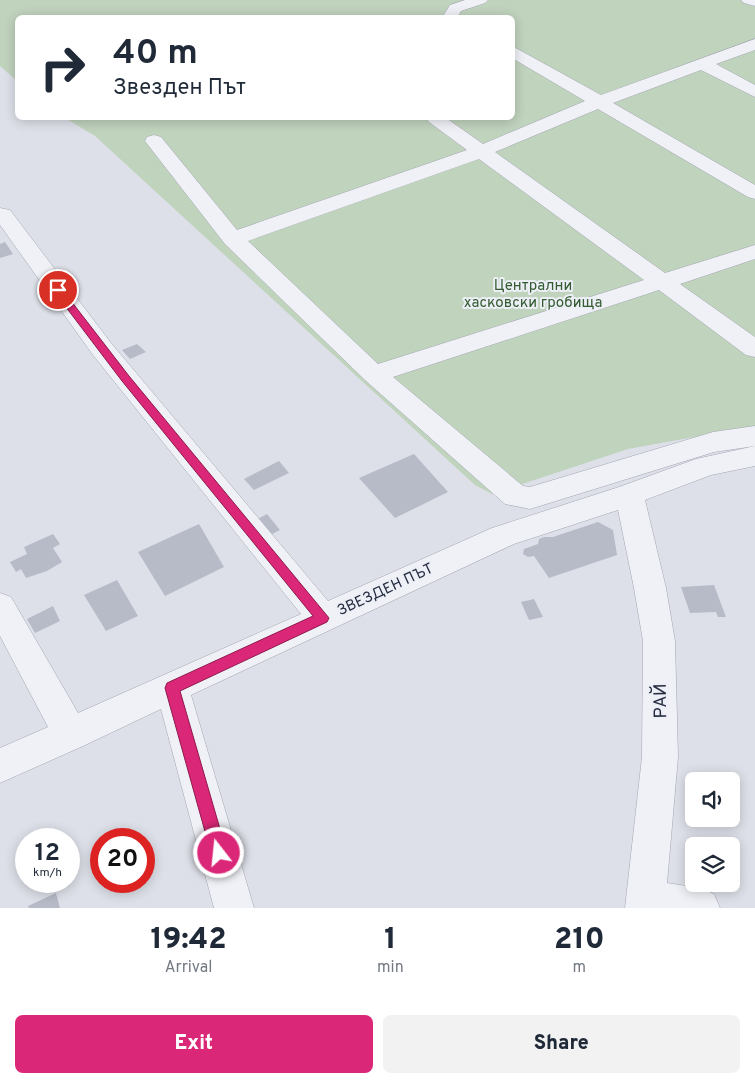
<!DOCTYPE html>
<html lang="en">
<head>
<meta charset="utf-8">
<style>
	:root { --surface:#fff; --page:#f2f2f3; --text:#1f2937; --muted:#747a83; --accent:#db2777 }
	body { margin:0; font-family:Overpass,sans-serif; background:var(--page); color:var(--text); height:100vh; display:flex; flex-direction:column; font-size:19px; white-space:nowrap }
	* { box-sizing:border-box; margin:0 }
	p { font-size:16px; color:var(--muted) }
	.icon { flex:none; width:28px; height:28px; fill:none; stroke:currentColor; stroke-width:2; stroke-linecap:round; stroke-linejoin:round }
	.map { position:relative; height:908px; overflow:hidden }
	.sheet { display:flex; flex-direction:column; background:var(--surface); flex:1 }
	.sheet>* { flex:none }
	.banner { position:absolute; left:15px; top:15px; width:500px; height:105px; border-radius:8px; box-shadow:0 2px 12px #0003; background:#fff; color:var(--text); overflow:hidden }
	.buttons { position:absolute; left:685px; top:772px; display:grid; gap:10px }
	.buttons a { display:grid; place-items:center; width:55px; height:55px; border-radius:8px; background:var(--surface); box-shadow:0 2px 12px #0003; font-size:25px }
	.speed { position:absolute; left:15px; top:828px; display:flex; gap:10px; font-size:25px; font-weight:700; text-align:center }
	.speed>* { display:grid; place-content:center; width:65px; height:65px; border-radius:50%; background:var(--surface); box-shadow:0 2px 12px #0003; line-height:1 }
	.speed small { font-size:12px; font-weight:400 }
	.speed .limit { border:8px solid #d22; background:#fff; color:#111 }
	.pin { position:absolute; display:grid; place-items:center; width:42px; height:42px; color:#fff; margin:-21px; border:2px solid #fff; border-radius:50%; box-shadow:0 1px 5px #0007 }
	.me { position:absolute; width:55px; margin:-28px; rotate:344deg; stroke-linejoin:round; filter:drop-shadow(0 0 4px #0008) }
	.turn { display:flex; align-items:center; gap:18px; height:105px; padding:0 15px; font-size:22px }
	.turn .icon { width:65px; height:65px; stroke-width:2.5 }
	.turn b { display:block; font-size:35px; line-height:42px }
	.eta { display:flex; justify-content:space-evenly; align-items:center; height:85px; text-align:center }
	.eta b { font-size:30px; font-weight:800; line-height:35px }
	.cta { display:flex; gap:10px; margin-top:auto; padding:10px 15px }
	.cta a { flex:1; height:58px; border-radius:8px; background:var(--accent); color:#fff; font-size:20px; font-weight:800; line-height:58px; text-align:center }
	.cta a+a { background:var(--page); color:var(--text) }
	.map>svg:first-child { display:block }
</style>
</head>
<body>
<div class="map">
<svg width="755" height="908" viewBox="0 0 755 908">
	<rect width="100%" height="100%" fill="#dde0e8"/>
	<!-- green -->
	<path fill="#c0d3bd" d="M0 0H755V426L628 449 492 494 475 485 95 136 65 118H512V18H18L17 81 0 66Z"/>
	<!-- building -->
	<g fill="#b7bbc8">
		<path d="M5 242 13 254 0 258V244Z"/>
		<path d="M137 344 146 352 130 359 122 350Z"/>
		<path d="M414 454 448 492 395 518 359 478Z"/>
		<path d="M279 461 289 473 254 490 244 479Z"/>
		<path d="M267 514 280 530 264 538 250 523Z"/>
		<path d="M598 522 613 530 617 555 549 578 534 556 528 557 523 554 524 549 538 544 539 539 544 537H553Z"/>
		<path d="M199 524 224 567 165 596 138 552Z"/>
		<path d="M53 534 60 544 53 548 62 562 47 571 26 578 21 569 16 572 10 562 27 554 24 547Z"/>
		<path d="M117 580 138 616 106 631 84 595Z"/>
		<path d="M714 585 726 617H718L716 612 690 613 681 587Z"/>
		<path d="M534 599 543 617 529 620 521 602Z"/>
		<path d="M53 606 60 621 35 633 27 619Z"/>
		<path d="M686 847H694V870H691Z"/>
		<path d="M56 893 60 908H29L28 906Z"/>
	</g>
	<g fill="none" stroke-linecap="round" stroke-linejoin="round">
		<defs>
			<g id="minor">
				<path d="M465 0H488L485 3 461 11 457 18H442L450 5Z"/>
				<path d="M741 0H755V6L744 3Z"/>
				<path d="M755 39V50L716 64 755 85V97L701 70 613 103 755 185V199L748 197 598 109 495 152 665 273 755 245V259L680 284 755 337V357L746 355 659 290 393 377 523 486 530 487 713 432 755 426V446L714 452 530 509 505 504 365 380 225 244 145 141 147 137 154 135 161 137 237 230 467 150 429 122 426 118H446L483 144 585 101 512 58V46L601 95ZM479 159 644 280 378 364 248 241Z"/>
				<path d="M0 208 10 210 111 343 328 601 492 528 619 487 696 459 755 446V466L711 475 645 500 666 588 675 641 678 757 667 883 700 888 714 894 720 908H625L642 757 643 641 634 588 618 510 514 544 191 695 254 908H214L161 709 83 746 0 783V748L48 727 0 636V593L11 597 78 713 301 614 93 355 0 225Z"/>
			</g>
		</defs>
		<!-- minor casing -->
		<use href="#minor" stroke="#a2a6b2" stroke-width="1"/>
		<!-- minor -->
		<use href="#minor" fill="#f0f1f6" fill-rule="evenodd"/>
	</g>
	<!-- route -->
	<path fill="#db2777" stroke="#8e194d" d="M58 287 61 288 129 376 329 618 327 622 180 691 227 853 224 858 219 861 213 858 211 853 165 688 167 683 313 616 122 381 53 290Z"/>
	<g text-anchor="middle" stroke-width="4" stroke-linejoin="round" paint-order="stroke">
		<!-- park labels -->
		<g font-size="15" fill="#355c31" stroke="#eceff6">
			<text x="533" y="290">Централни<tspan x="533" dy="17">хасковски гробища</tspan></text>
		</g>
		<!-- street labels -->
		<g font-size="15" fill="#252c40" stroke="#eceff6">
			<text transform="translate(385 589) rotate(-25)" y="5">ЗВЕЗДЕН ПЪТ</text>
		</g>
		<!-- near-street labels -->
		<g font-size="18" fill="#252c40" stroke="#eceff6">
			<text transform="translate(660 701) rotate(-91)" y="6">РАЙ</text>
		</g>
	</g>
</svg>
<div class="buttons">
<a><svg class="icon" aria-label="sound" viewBox="0 0 24 24"><path d="M4 9h4l5-4v14l-5-4H4zM17 9q2 3 0 6"/></svg></a>
<a><svg class="icon" aria-label="layers" viewBox="0 0 24 24"><path d="M12 4l9 5-9 5-9-5zM3 14l9 5 9-5"/></svg></a>
</div>
<div class="speed"><div>12<small>km/h</small></div><div class="limit">20</div></div>
<div class="pin" style="left:58px;top:290px;background:#d93025"><svg class="icon" aria-label="arrive" viewBox="0 0 24 24"><path d="M6 21V4h12l-3 4 3 4H6"/></svg></div>
<svg class="me" style="left:219px;top:853px" viewBox="-20 -20 40 40"><circle r="17" fill="#db2777" stroke="#fff" stroke-width="3"/><path d="M0-11L8 9 0 5-8 9z" fill="#fff"/></svg>
<div class="banner">
<div class="turn"><svg class="icon" aria-label="right" viewBox="0 0 24 24"><path d="M7 20v-9h11M14 6l5 5-5 5"/></svg><div><b>40 m</b>Звезден Път</div></div>
</div>
</div>
<section class="sheet">
<div class="eta">
<div><b>19:42</b><p>Arrival</p></div>
<div><b>1</b><p>min</p></div>
<div><b>210</b><p>m</p></div>
</div>
<div class="cta"><a>Exit</a><a>Share</a></div>
</section>
</body>
</html>
